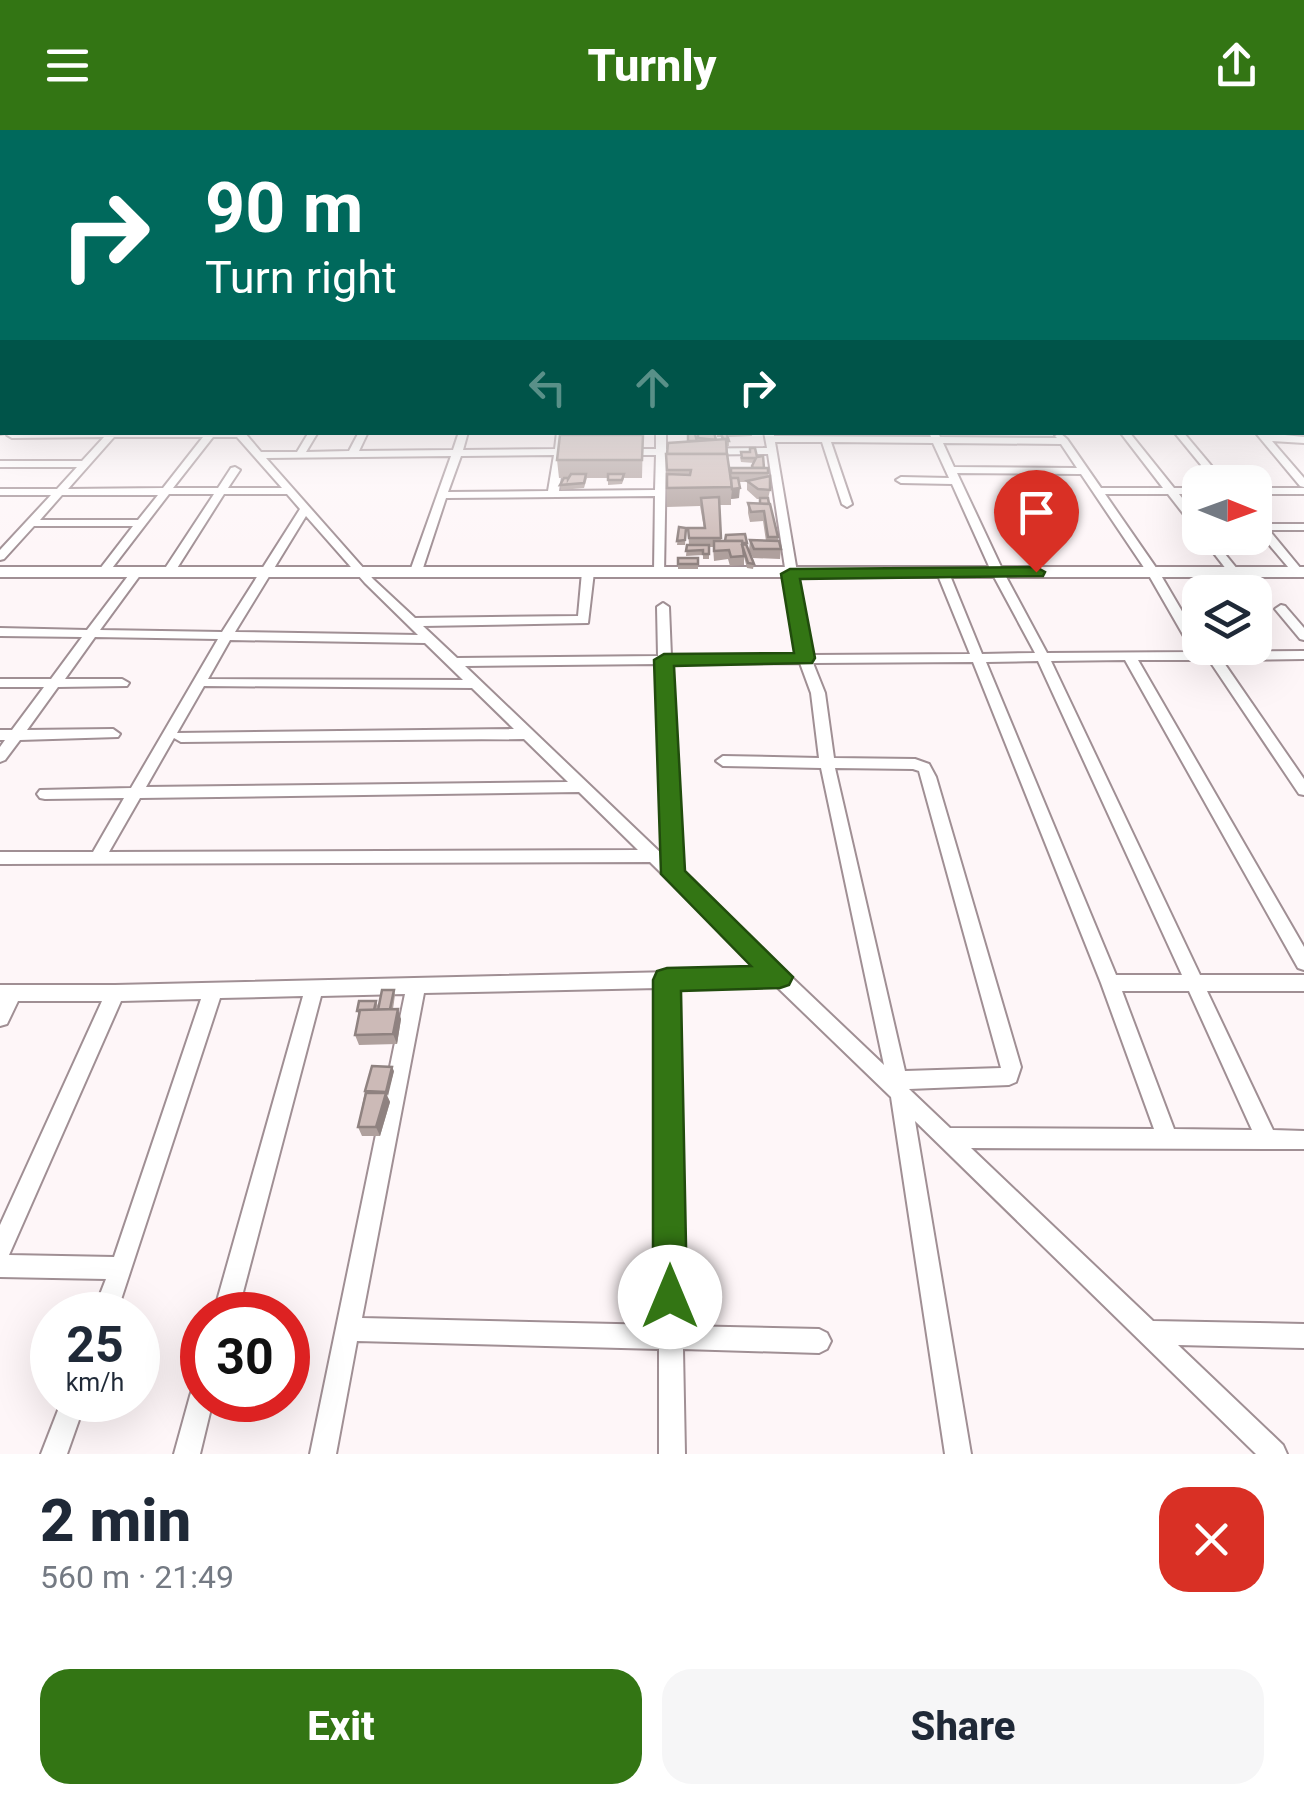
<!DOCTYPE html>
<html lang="en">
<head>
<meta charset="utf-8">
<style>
	:root { --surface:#fff; --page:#f6f6f7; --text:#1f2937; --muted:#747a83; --accent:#337514 }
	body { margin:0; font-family:Roboto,sans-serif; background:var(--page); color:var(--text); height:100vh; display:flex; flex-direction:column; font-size:38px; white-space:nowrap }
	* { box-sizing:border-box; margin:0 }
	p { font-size:32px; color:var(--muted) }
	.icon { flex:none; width:55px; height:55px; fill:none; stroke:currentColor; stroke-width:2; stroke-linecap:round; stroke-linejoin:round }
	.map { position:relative; height:1324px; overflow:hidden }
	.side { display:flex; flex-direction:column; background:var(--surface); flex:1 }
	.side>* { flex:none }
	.guide { position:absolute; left:0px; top:0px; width:1305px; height:305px; box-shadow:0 10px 40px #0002; background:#00695c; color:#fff; overflow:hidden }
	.needle { width:65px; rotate:91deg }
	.buttons { position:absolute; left:1182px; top:335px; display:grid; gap:20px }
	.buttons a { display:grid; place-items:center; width:90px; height:90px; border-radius:20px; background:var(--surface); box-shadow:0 10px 40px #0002; font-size:50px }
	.speed { position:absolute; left:30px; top:1162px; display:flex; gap:20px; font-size:50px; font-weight:700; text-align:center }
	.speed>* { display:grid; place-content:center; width:130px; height:130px; border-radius:50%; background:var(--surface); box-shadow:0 10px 40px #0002; line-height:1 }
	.speed small { font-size:25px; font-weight:400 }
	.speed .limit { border:15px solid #d22; background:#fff; color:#111 }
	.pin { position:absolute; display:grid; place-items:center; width:85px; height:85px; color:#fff; margin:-102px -42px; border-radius:50% 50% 50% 0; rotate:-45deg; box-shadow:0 0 10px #0007 }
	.pin .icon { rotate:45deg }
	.me { position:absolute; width:110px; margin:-55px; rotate:0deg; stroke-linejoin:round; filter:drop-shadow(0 0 8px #0008) }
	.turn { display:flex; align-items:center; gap:35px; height:210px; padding:0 40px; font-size:45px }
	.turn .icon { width:130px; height:130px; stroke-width:2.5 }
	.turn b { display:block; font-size:70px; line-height:85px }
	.lanes { display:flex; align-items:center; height:95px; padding:0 40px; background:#0003; justify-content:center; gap:50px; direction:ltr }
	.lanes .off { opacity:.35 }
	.round { display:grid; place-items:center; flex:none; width:105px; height:105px; border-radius:30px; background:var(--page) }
	.overview { display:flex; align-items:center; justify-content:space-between; height:170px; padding:0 40px }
	h1 { font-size:60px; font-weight:800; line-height:75px }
	.action { display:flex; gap:20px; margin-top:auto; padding:20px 40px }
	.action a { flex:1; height:115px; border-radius:30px; background:var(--accent); color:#fff; font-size:40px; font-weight:800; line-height:115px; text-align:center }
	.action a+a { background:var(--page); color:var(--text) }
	header { display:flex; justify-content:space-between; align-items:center; height:130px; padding:0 40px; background:var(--accent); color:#fff; font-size:45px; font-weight:800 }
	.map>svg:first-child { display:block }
</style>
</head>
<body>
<header><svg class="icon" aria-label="menu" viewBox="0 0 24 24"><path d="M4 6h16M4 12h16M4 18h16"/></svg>Turnly<svg class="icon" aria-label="share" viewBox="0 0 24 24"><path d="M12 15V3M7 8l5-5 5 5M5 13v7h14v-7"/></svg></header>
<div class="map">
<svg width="1304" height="1324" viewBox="0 0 1304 1324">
	<rect width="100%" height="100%" fill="#fef6f8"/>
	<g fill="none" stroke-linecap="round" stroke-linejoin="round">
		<defs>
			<g id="minor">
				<rect x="0" y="236" width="2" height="3"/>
				<path d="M1302 248H1304V254L1302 253Z"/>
				<path d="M0 250 2 251V255L0 256Z"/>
				<rect x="0" y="270" width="2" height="6"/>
				<rect x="1302" y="271" width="2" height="6"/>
				<path d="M0 298H2V302L5 303 0 304Z"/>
				<path d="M11 302H244L261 322H297L309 302H318L306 322 349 321 359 302H368L359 321 453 320 459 302H468L463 320 555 319 557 302H567L564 319H578L583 322 578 325H564L559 361 655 360 656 325H626L621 322 626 319H656V302H666V319L767 318 764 302H774V306L931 307 929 302H938L940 307 1057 308 1055 306 1060 303 1067 309 1101 358H1163L1120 302H1129L1174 358H1200V364H1179L1200 391V401L1196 400 1168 364H1105L1159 442 1200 512V518H1203L1206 522 1304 521V529L1222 530 1304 649V665L1299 664 1209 530H1138L1304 817V840L1298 838 1125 530 1051 531 1200 845H1304V861H1207L1273 1000 1304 1001V1019L971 1018 1153 1191 1304 1194V1218L1178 1215 1283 1315 1287 1324H1256L915 991 971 1324H945L891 967 775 855 676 857 682 1196 819 1199 827 1203 831 1211 827 1219 819 1223 683 1219 685 1324H659V1219L357 1211 336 1324H310L405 864 321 866 237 1185H213L303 866 220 868 116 1185H92L106 1149 0 1147V1095L102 871H18L7 894 0 896V855H115L760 840 650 732 0 734V722H93L124 668 45 669 40 668 37 664 40 660 131 658 218 509 95 507 65 549H122L129 553 127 556 58 557 27 600 113 599 120 604 118 607 20 610 5 630 0 632V617L5 610H0V600H12L44 557H0V549H51L82 507 0 506V498L87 500 131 442 135 441 141 444 100 500 222 502 300 379 287 364H224L174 443 168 446 162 443 214 364H169L106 446 102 447 96 444 133 396H34L4 429 0 430V420L51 365H0V359H57L77 337H0V331H82L104 307 12 308 7 305ZM114 307H203L163 358 68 359ZM213 307H237L282 358H228L240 340 235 337 231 338 218 358H173ZM775 312H822L842 374 847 377 852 374 831 312 933 313 949 348 901 347 896 350 901 353 952 354 992 443 1035 523 982 524 949 443 943 440 937 443 970 524 811 525ZM943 313 1061 314 1077 338 954 337ZM768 324 798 525 671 526 669 477 663 473 657 477 658 526 457 528 423 496 588 493 594 442 588 439 582 442 578 486 415 488 373 449 266 328 451 326 409 444 415 447 421 444 446 368 655 366 654 442 656 444H664L666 325ZM554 325 548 361 448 362 461 326ZM957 343 1081 344 1147 442 1193 522 1047 523 1004 443ZM62 365H158L138 390H40ZM306 386 365 453 418 505 235 502ZM230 510 425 513 463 550 208 549ZM1038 531 1182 845H1116L986 532ZM973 532 1101 853 1154 999 950 998 909 959 1009 955 1016 952 1021 937 936 647 929 634 915 629 834 628 825 563 813 533ZM800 533 811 563 819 628 723 626 716 631 723 636 821 638 884 935 681 742 672 534ZM659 534 664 726 465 536ZM204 556 472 558 514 599 177 603ZM174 608 181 612 524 609 568 652 146 657ZM835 638 913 639 919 641 1001 938 905 941ZM579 662 638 720 109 722 140 668ZM658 858 659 1195 362 1188 424 863ZM1122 861H1189L1252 1000 1174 999ZM201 869 114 1127 9 1125 121 871Z"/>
				<path d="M1174 302H1183L1225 352H1215Z"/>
				<path d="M1255 302 1304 307V313L1272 311 1304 348V357L1300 356Z"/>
				<rect x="1255" y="358" width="49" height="6"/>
				<path d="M1255 388 1263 394H1304V400H1269L1302 440V444H1294L1255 398Z"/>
				<path d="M1202 408H1212L1238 440V444H1230Z"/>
				<path d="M1281 475 1285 476 1304 498V510L1300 509 1275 479Z"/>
				<path d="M202 1254V1270H213L200 1324H174L190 1266 193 1257Z"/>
				<path d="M62 1270H86L67 1324H41Z"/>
			</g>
			<rect id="tertiary" x="0" y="437" width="1304" height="10"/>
		</defs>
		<!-- minor casing -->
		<use href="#minor" stroke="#a08f94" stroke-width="4"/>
		<!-- tertiary casing -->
		<use href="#tertiary" stroke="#a08f94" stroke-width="4"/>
		<!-- minor -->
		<use href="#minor" fill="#fff" fill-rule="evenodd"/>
		<!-- tertiary -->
		<use href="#tertiary" fill="#fff" fill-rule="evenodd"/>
	</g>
	<!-- wall -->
	<g fill="#afa09d">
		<path d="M698 302 716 310 721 309V307H717V302H726L729 311V316H727L730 345 731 338H752L754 333 741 332 740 327H757L764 338H768L770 360 768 369 778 407V411L781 419 780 429 753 428 749 420 750 410 766 411 763 391 750 392 748 383V373L760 374V369H757L747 360V352H739V368L731 369V375H720L721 411H725L726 405 747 416 754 434 753 439 747 438 744 427V435L730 436 728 429 714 431 713 417H709V429H703V425L686 426 687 415H689L688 398H704L700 376 667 377 666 324 698 311Z"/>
		<path d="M727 302H752V306L729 307Z"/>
		<path d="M643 305 642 348H624L622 354 608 355V348H587L584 358 561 360 560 355 564 348H559L557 330Z"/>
		<path d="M679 397 686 398 685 415H677Z"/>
		<rect x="678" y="428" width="20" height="11"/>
		<path d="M394 860 395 865 393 879 401 889 397 914 359 915 355 905 359 885 357 881 376 871 378 876 377 880Z"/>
		<path d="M394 941 387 966 390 972 380 1006H362L358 997 365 961Z"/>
	</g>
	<!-- shaded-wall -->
	<g fill="#8f8280">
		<path d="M740 358 739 368 731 369 732 359Z"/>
		<path d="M398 879 401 889 397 914 393 904Z"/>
		<path d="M392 937 394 941 388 966 386 962Z"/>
		<path d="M386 963 390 972 380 1006 376 997Z"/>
	</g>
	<!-- building -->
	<g fill="#ccbab7" stroke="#8f8280" stroke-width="2.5">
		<path d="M698 302H714L716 310 698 308Z"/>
		<path d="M717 302H726L729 311H727L726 309H723L721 303Z"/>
		<path d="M688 303 695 304 697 311H688Z"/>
		<path d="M560 305H643L642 330H557Z"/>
		<path d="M726 309 727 327V324H667L668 313Z"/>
		<path d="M750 318H755L757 327 763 326 764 338H753L752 336 756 328H742L741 322H750Z"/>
		<path d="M666 324H727L732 357 667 358V344L690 345 691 340H667Z"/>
		<rect x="731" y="338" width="37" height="5"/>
		<path d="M571 344H586L584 353 560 355 564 348H568V349Z"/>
		<path d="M608 344H624L622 350H608Z"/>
		<path d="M770 346V360L758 359 747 351Z"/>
		<path d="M731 348H738L740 358 732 359Z"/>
		<path d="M719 367 721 408H689L688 398H705L701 368Z"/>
		<path d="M760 368H768L769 374H760Z"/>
		<path d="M748 373 770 374 778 407H768L764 381 751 382Z"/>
		<path d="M679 397 686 398 685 410 677 411Z"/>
		<path d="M745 404 747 413H742V411H725L726 405Z"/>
		<path d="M750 410 779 411 781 419H754Z"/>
		<path d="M714 411H742L744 426 731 427 729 420 714 421Z"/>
		<path d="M746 414 754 434 748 433 742 415Z"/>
		<path d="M687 415H709V424H703V420L686 421Z"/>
		<rect x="678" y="428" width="20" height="6"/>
		<path d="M382 860H394L390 879 378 880Z"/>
		<path d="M359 871H376L374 880 357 881Z"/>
		<path d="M398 879 393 904 355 905 360 880Z"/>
		<path d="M372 936 392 937 386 962 365 961Z"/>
		<path d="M366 963H386L376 997H358Z"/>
	</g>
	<!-- sky -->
	<linearGradient id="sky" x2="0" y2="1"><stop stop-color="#9db4ed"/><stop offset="0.56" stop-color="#fffbfc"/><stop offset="1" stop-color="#fffbfc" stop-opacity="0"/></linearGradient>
	<rect width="1304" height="421" fill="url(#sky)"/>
	<!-- route -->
	<path fill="#337514" stroke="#214c0d" stroke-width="2.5" d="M1036 437 1045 442 1043 446 800 449 815 528 812 533 674 536 685 741 793 847 789 855 780 858 681 861 687 1167 682 1180 670 1185 658 1180 653 1167V850L657 841 667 838 751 836 661 744 654 530 664 524 794 523 781 444 790 439Z"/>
</svg>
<div class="buttons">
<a><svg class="needle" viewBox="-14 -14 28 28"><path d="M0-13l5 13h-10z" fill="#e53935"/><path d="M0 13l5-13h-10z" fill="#747a83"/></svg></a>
<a><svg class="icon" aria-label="layers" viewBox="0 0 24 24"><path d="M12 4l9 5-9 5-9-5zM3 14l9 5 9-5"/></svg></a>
</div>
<div class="speed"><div>25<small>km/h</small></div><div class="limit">30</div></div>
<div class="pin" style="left:1036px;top:442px;background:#d93025"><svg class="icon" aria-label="arrive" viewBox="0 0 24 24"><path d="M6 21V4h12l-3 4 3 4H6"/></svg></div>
<svg class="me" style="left:670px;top:1167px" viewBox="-20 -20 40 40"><circle r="19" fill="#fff"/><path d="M0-13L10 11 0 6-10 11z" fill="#337514"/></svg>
<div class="guide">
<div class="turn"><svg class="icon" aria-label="right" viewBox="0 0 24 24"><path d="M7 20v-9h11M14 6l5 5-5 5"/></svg><div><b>90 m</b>Turn right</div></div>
<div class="lanes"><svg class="icon off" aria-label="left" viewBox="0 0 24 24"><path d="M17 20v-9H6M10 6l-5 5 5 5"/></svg><svg class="icon off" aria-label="ahead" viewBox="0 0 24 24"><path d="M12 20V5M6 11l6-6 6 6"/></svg><svg class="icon" aria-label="right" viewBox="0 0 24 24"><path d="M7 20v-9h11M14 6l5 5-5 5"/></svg></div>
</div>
</div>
<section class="side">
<div class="overview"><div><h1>2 min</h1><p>560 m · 21:49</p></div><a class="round" style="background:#d93025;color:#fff"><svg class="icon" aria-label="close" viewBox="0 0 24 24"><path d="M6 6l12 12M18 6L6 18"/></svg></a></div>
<div class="action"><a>Exit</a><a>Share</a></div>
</section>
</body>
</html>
